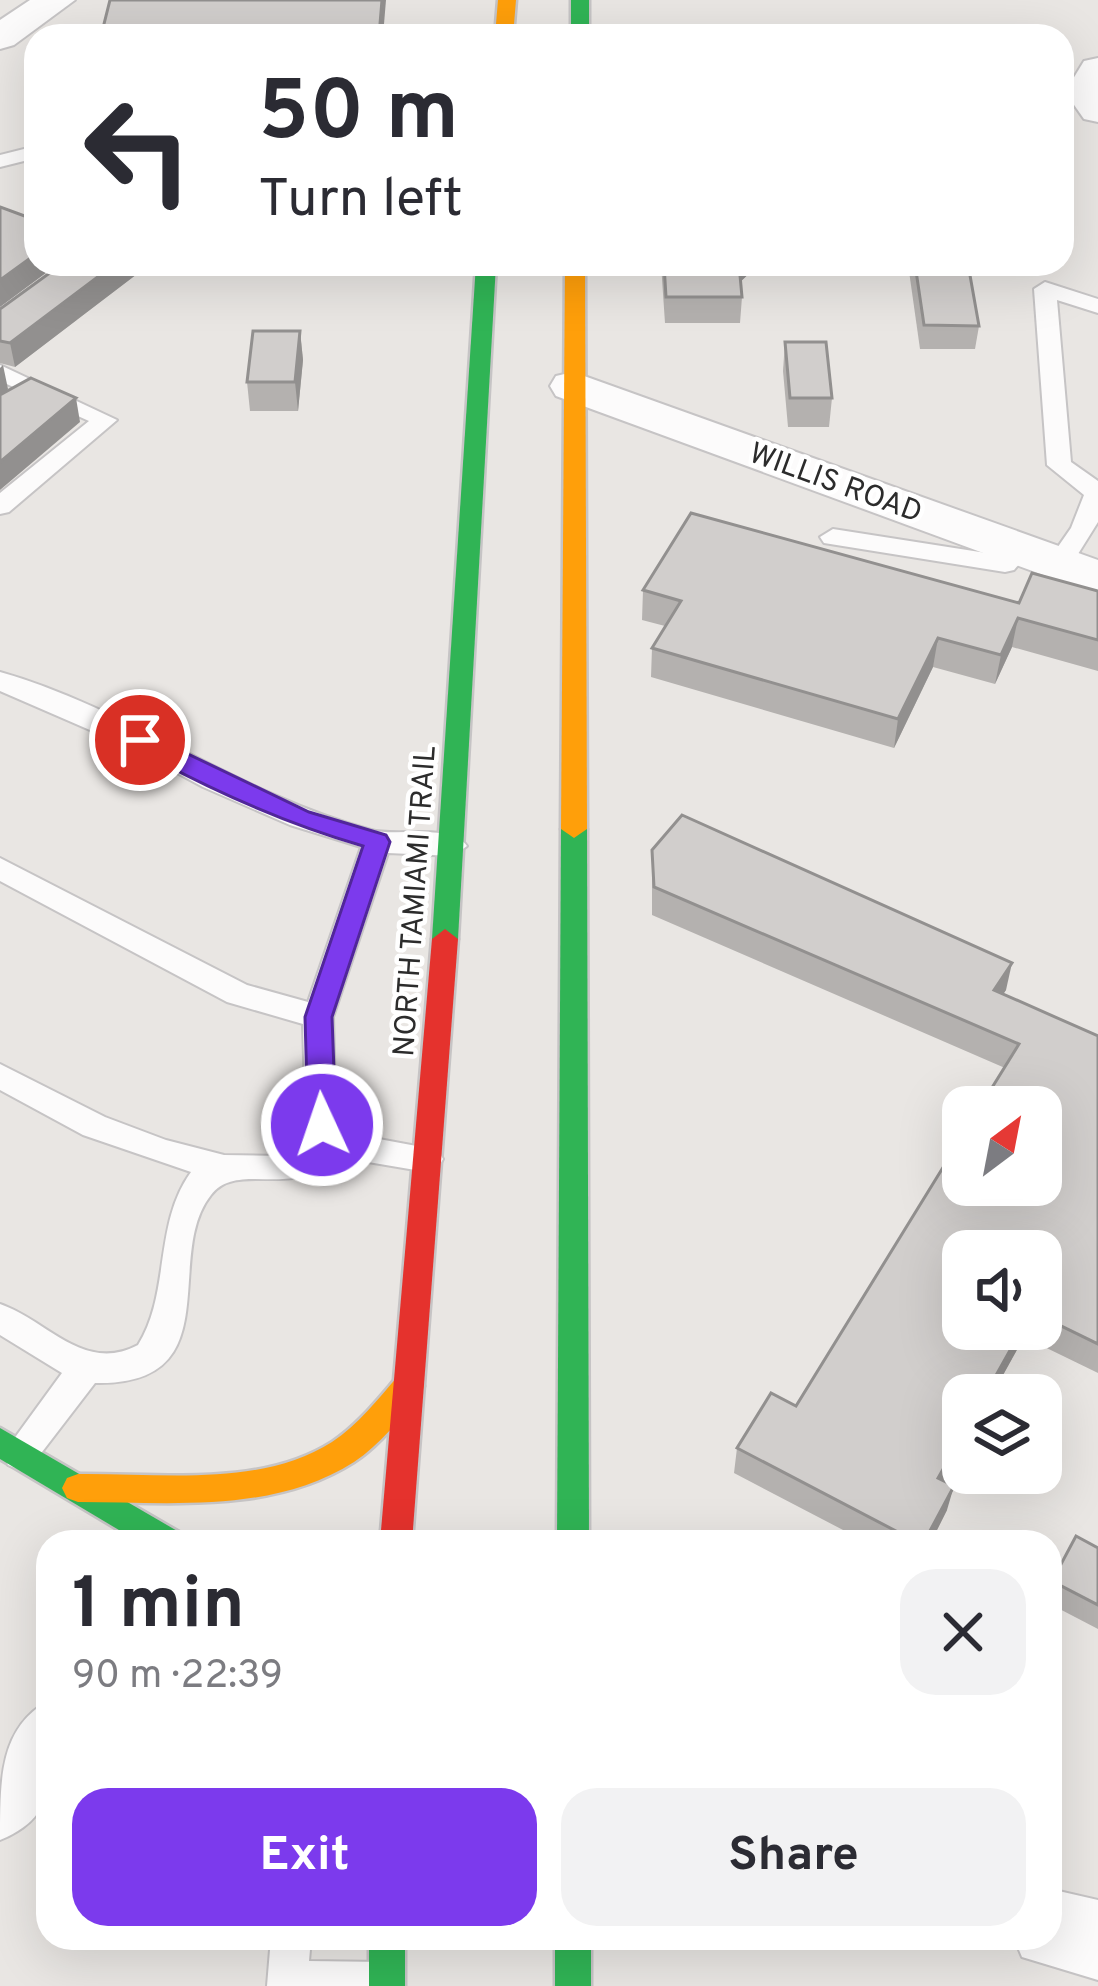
<!DOCTYPE html>
<html lang="en">
<head>
<meta charset="utf-8">
<style>
	:root { --surface:#fff; --page:#f2f2f3; --text:#2b2b33; --muted:#7c7c81; --accent:#7c3aed }
	body { margin:0; font-family:Overpass,sans-serif; background:var(--page); color:var(--text); height:100vh; display:flex; flex-direction:column; font-size:45px; white-space:nowrap }
	* { box-sizing:border-box; margin:0 }
	p { font-size:39px; color:var(--muted) }
	.icon { flex:none; width:66px; height:66px; fill:none; stroke:currentColor; stroke-width:2; stroke-linecap:round; stroke-linejoin:round }
	.map { position:relative; flex:1; overflow:hidden }
	.sheet { position:absolute; left:36px; top:1530px; width:1026px; height:420px; display:flex; flex-direction:column; background:var(--surface); border-radius:36px; box-shadow:0 12px 48px #0002 }
	.sheet>* { flex:none }
	.top-card { position:absolute; left:24px; top:24px; width:1050px; height:252px; border-radius:36px; box-shadow:0 12px 48px #0002; background:#fff; color:var(--text); overflow:hidden }
	.needle { width:78px; rotate:32deg }
	.controls { position:absolute; left:942px; top:1086px; display:grid; gap:24px }
	.controls a { display:grid; place-items:center; width:120px; height:120px; border-radius:24px; background:var(--surface); box-shadow:0 12px 48px #0002; font-size:60px }
	.pin { position:absolute; display:grid; place-items:center; width:102px; height:102px; color:#fff; margin:-51px; border:6px solid #fff; border-radius:50%; box-shadow:0 3px 12px #0007 }
	.me { position:absolute; width:132px; margin:-66px; rotate:357deg; stroke-linejoin:round; filter:drop-shadow(0 0 9px #0008) }
	.turn { display:flex; align-items:center; gap:42px; height:252px; padding:0 36px; font-size:54px }
	.turn .icon { width:156px; height:156px; stroke-width:2.5 }
	.turn b { display:block; font-size:84px; line-height:102px }
	.round { display:grid; place-items:center; flex:none; width:126px; height:126px; border-radius:36px; background:var(--page) }
	.summary { display:flex; align-items:center; justify-content:space-between; height:204px; padding:0 36px }
	h1 { font-size:72px; font-weight:700; line-height:90px }
	.primary-button { display:flex; gap:24px; margin-top:auto; padding:24px 36px }
	.primary-button a { flex:1; height:138px; border-radius:36px; background:var(--accent); color:#fff; font-size:48px; font-weight:700; line-height:138px; text-align:center }
	.primary-button a+a { background:var(--page); color:var(--text) }
	.map>svg:first-child { display:block }
</style>
</head>
<body>
<div class="map">
<svg width="1098" height="1986" viewBox="0 0 1098 1986">
	<rect width="100%" height="100%" fill="#e9e6e3"/>
	<g fill="none" stroke-linecap="round" stroke-linejoin="round">
		<defs>
			<g id="lane">
				<path d="M36 146V158L0 167V155Z"/>
				<path d="M1045 282 1098 299V313L1057 300 1071 462 1098 481V522L1068 570 1059 572 1046 564 1071 528 1084 495 1047 465 1034 289Z"/>
				<path d="M0 365 117 420 9 512 0 514V493L89 421 0 381Z"/>
				<path d="M833 529 999 555 1019 541 1032 549 1014 570 1005 572 824 543 820 537Z"/>
				<path d="M0 672C130 709 240 795 371 830 396 837 452 823 467 846L453 856 388 853 333 1017 336 1131 438 1150 443 1159 438 1168 427 1172 327 1155C301 1202 238 1159 211 1195 162 1256 232 1386 95 1383L32 1465 20 1470 8 1465 3 1454 62 1373 0 1335V1304C47 1320 84 1374 138 1345 171 1292 153 1225 191 1172L83 1135 0 1090V1064L105 1117 166 1140 224 1155 282 1156 299 1146 306 1125 303 1024 227 1002 0 881V858L247 985 308 1002 361 847 290 825 203 787 129 747 0 691Z"/>
				<path d="M271 1938H311L309 1961 383 1962 397 1968 403 1982 402 1986H267Z"/>
			</g>
			<g id="street">
				<path d="M30 0H75L14 45 0 49V20Z"/>
				<path d="M1098 58V122L1084 119 1065 92 1084 61Z"/>
				<path d="M573 372 1098 560V595L556 396 550 386 556 376Z"/>
				<path d="M48 1701C48 1763 67 1813 0 1840 0 1778 0 1728 48 1701Z"/>
				<path d="M1050 1889 1098 1900V1980L1022 1957 1014 1938H1050Z"/>
			</g>
			<g id="fast">
				<rect x="571" y="0" width="18" height="36"/>
				<path d="M476 264H496L458 939 445 949 432 939Z"/>
				<path d="M574 820 587 829 589 1542H557L561 829Z"/>
				<path d="M0 1428 179 1532 184 1542H139L0 1459Z"/>
				<rect x="369" y="1938" width="36" height="48"/>
				<rect x="555" y="1938" width="36" height="48"/>
			</g>
			<g id="slow">
				<path d="M498 0H516L513 36H495Z"/>
				<path d="M565 264H585L587 829 574 838 561 829Z"/>
				<path d="M409 1373 420 1376 424 1386 420 1396C400 1418 380 1445 354 1462 273 1514 169 1502 78 1502L67 1498 62 1488 67 1478 78 1474C159 1473 260 1488 332 1442 358 1425 378 1399 398 1376Z"/>
			</g>
			<path id="jam" d="M445 929 458 939 412 1542H380L432 939Z"/>
		</defs>
		<!-- lane casing -->
		<use href="#lane" stroke="#c6c4c5" stroke-width="4"/>
		<!-- street casing -->
		<use href="#street" stroke="#c6c4c5" stroke-width="4"/>
		<!-- fast casing -->
		<use href="#fast" stroke="#c6c4c5" stroke-width="5"/>
		<!-- slow casing -->
		<use href="#slow" stroke="#c6c4c5" stroke-width="5"/>
		<!-- jam casing -->
		<use href="#jam" stroke="#c6c4c5" stroke-width="5"/>
		<!-- lane -->
		<use href="#lane" fill="#fcfbfb" fill-rule="evenodd"/>
		<!-- street -->
		<use href="#street" fill="#fcfbfb" fill-rule="evenodd"/>
		<!-- fast -->
		<use href="#fast" fill="#30b455" fill-rule="evenodd"/>
		<!-- slow -->
		<use href="#slow" fill="#ff9f0a" fill-rule="evenodd"/>
		<!-- jam -->
		<use href="#jam" fill="#e5322d" fill-rule="evenodd"/>
	</g>
	<!-- wall -->
	<g fill="#b4b1af" fill-rule="evenodd">
		<path d="M661 264H759L740 282 742 297 740 323H665Z"/>
		<path d="M908 264H968L979 326 975 349H920Z"/>
		<path d="M137 274 15 367 0 363V309Z"/>
		<path d="M300 331 303 360 298 411H250L247 382Z"/>
		<path d="M785 342 832 398 829 427H788L783 371Z"/>
		<path d="M643 590 1019 603 1098 591V671L1012 647 995 684 933 667 894 748 651 677 652 648 665 626 642 620Z"/>
		<path d="M652 850 1006 990 1003 994 1098 1036V1373L1024 1337 944 1481 947 1510 931 1542H866L734 1473 737 1448 796 1406 1005 1068 652 915ZM1041 1251V1329H963Z"/>
		<path d="M1098 1548V1629L1050 1604V1587L1052 1581Z"/>
	</g>
	<!-- shaded-wall -->
	<g fill="#92908f">
		<path d="M382 0H386L383 36H379Z"/>
		<path d="M36 254V264H58L0 307V280Z"/>
		<path d="M115 264H135L137 274 15 367 10 343Z"/>
		<path d="M738 264H759L736 286Z"/>
		<path d="M300 331 303 360 298 411 295 382Z"/>
		<path d="M3 365 8 389 0 397V368Z"/>
		<path d="M76 398 80 422 0 490V462Z"/>
		<path d="M1018 618 1012 647 995 684 1001 655Z"/>
		<path d="M938 638 933 667 894 748 898 719Z"/>
		<path d="M1012 963 1006 990 988 1017 994 990Z"/>
		<path d="M1022 1329H1027L1024 1337 992 1395H985Z"/>
		<path d="M963 1434V1447L932 1502 938 1478Z"/>
		<path d="M954 1486 947 1510 931 1542H924Z"/>
	</g>
	<!-- building -->
	<g fill="#d1cecc" stroke="#92908f" stroke-width="3">
		<path d="M110 0H382L379 36H101Z"/>
		<path d="M0 207 30 218 36 214V254L0 280Z"/>
		<path d="M62 264H115L10 343 0 341V309Z"/>
		<path d="M664 264H739L742 297H666Z"/>
		<path d="M915 264H968L979 326 924 325Z"/>
		<path d="M253 331H300L295 382H247Z"/>
		<path d="M785 342H826L832 398H790Z"/>
		<path d="M31 378 76 398 0 462V395Z"/>
		<path d="M691 513 1019 603 1032 573 1098 591V640L1018 618 1001 655 938 638 898 719 652 648 681 601 643 590Z"/>
		<path d="M682 815 1012 963 994 990 1098 1036V1344L1041 1316V1251H963V1329H1022L985 1395H963V1434L938 1478 954 1486 924 1542H917L737 1448 771 1393 796 1406 963 1135V1185H1041V1107H980L1019 1044 654 887 652 850Z"/>
		<path d="M1076 1536 1098 1548V1605L1052 1581Z"/>
	</g>
	<!-- route -->
	<path fill="#7c3aed" stroke="#51269a" stroke-width="3" d="M140 731 309 812 386 835 390 842 332 1017 336 1125 332 1133H312L308 1125 305 1017 363 846C280 822 206 788 131 746L127 740 131 733Z"/>
	<g text-anchor="middle" stroke-width="9" stroke-linejoin="round" paint-order="stroke">
		<!-- street labels -->
		<g font-size="30" fill="#2c2c2c" stroke="#fff">
			<text transform="translate(836 482) rotate(20)" y="10">WILLIS ROAD</text>
			<text transform="translate(414 901) rotate(-86)" y="10">NORTH TAMIAMI TRAIL</text>
		</g>
	</g>
</svg>
<div class="controls">
<a><svg class="needle" viewBox="-14 -14 28 28"><path d="M0-13l5 13h-10z" fill="#e53935"/><path d="M0 13l5-13h-10z" fill="#7c7c81"/></svg></a>
<a><svg class="icon" aria-label="sound" viewBox="0 0 24 24"><path d="M4 9h4l5-4v14l-5-4H4zM17 9q2 3 0 6"/></svg></a>
<a><svg class="icon" aria-label="layers" viewBox="0 0 24 24"><path d="M12 4l9 5-9 5-9-5zM3 14l9 5 9-5"/></svg></a>
</div>
<div class="pin" style="left:140px;top:740px;background:#d93025"><svg class="icon" aria-label="arrive" viewBox="0 0 24 24"><path d="M6 21V4h12l-3 4 3 4H6"/></svg></div>
<svg class="me" style="left:322px;top:1125px" viewBox="-20 -20 40 40"><circle r="17" fill="#7c3aed" stroke="#fff" stroke-width="3"/><path d="M0-11L8 9 0 5-8 9z" fill="#fff"/></svg>
<div class="top-card">
<div class="turn"><svg class="icon" aria-label="left" viewBox="0 0 24 24"><path d="M17 20v-9H6M10 6l-5 5 5 5"/></svg><div><b>50 m</b>Turn left</div></div>
</div>
<section class="sheet">
<div class="summary"><div><h1>1 min</h1><p>90 m · 22:39</p></div><a class="round"><svg class="icon" aria-label="close" viewBox="0 0 24 24"><path d="M6 6l12 12M18 6L6 18"/></svg></a></div>
<div class="primary-button"><a>Exit</a><a>Share</a></div>
</section>
</div>
</body>
</html>
